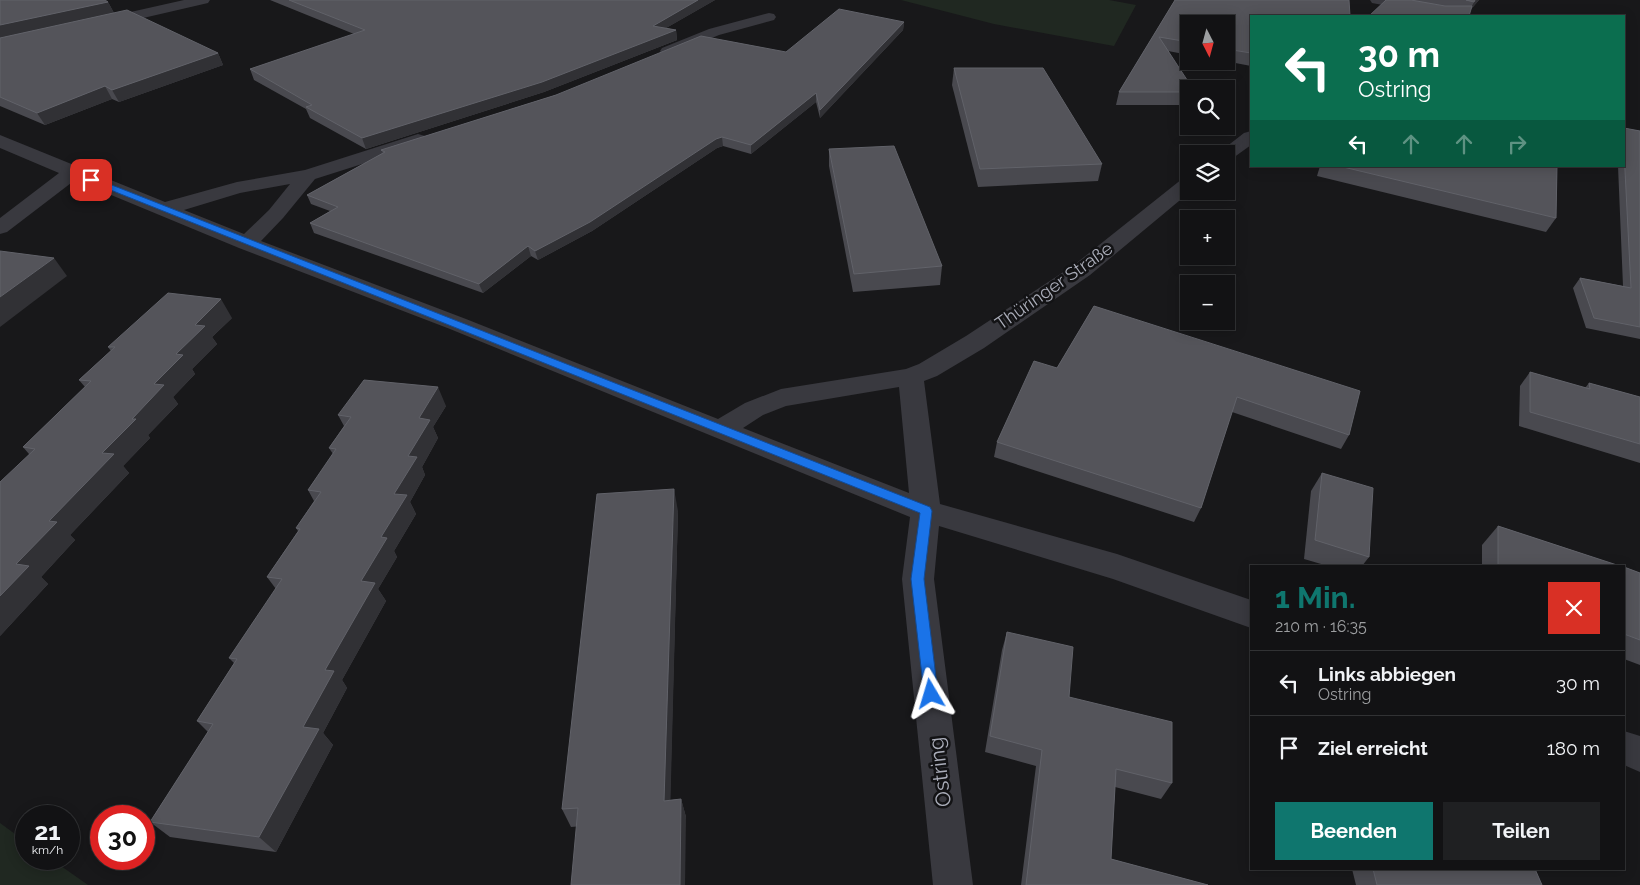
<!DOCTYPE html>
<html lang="de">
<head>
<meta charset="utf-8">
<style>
	:root { --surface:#121214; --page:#1f2022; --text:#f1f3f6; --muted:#9c9ea0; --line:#313234; --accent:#0f766e }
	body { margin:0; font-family:Raleway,sans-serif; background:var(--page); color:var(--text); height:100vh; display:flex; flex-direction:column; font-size:19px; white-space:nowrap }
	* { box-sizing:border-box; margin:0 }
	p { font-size:16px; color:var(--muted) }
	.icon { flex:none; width:28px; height:28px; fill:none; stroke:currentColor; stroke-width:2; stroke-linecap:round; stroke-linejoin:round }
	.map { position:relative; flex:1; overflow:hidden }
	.sheet { position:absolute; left:1250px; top:565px; width:375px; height:305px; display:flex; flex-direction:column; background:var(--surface); border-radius:0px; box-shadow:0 2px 12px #0003,0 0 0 1px var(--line) }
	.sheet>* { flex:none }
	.banner { position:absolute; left:1250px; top:15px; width:375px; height:152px; border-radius:0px; box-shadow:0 2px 12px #0003,0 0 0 1px var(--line); background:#0b6e4f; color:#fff; overflow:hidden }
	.needle { width:32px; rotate:174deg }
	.tools { position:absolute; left:1180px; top:15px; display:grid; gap:10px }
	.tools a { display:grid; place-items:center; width:55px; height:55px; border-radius:0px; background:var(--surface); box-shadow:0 2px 12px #0003,0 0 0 1px var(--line); font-size:25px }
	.speed { position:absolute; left:15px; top:805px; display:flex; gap:10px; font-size:25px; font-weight:700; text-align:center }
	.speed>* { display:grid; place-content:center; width:65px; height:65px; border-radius:50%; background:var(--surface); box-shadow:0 2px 12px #0003,0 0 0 1px var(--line); line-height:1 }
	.speed small { font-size:12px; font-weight:400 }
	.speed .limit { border:8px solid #d22; background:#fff; color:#111 }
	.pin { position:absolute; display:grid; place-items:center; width:42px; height:42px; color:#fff; margin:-21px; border-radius:10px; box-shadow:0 2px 8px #0006 }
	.me { position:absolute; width:55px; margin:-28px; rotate:353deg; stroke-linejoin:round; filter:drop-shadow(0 0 4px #0008) }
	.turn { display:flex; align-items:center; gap:18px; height:105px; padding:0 25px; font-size:22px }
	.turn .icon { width:65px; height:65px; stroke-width:2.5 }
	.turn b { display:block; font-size:35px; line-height:42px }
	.lanes { display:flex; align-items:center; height:48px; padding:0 25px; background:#0003; justify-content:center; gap:25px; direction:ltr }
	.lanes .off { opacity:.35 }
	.round { display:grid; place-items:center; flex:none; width:52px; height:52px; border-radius:0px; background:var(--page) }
	.overview { display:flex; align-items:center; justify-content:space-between; height:85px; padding:0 25px }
	h1 { font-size:30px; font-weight:700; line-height:38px; color:var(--accent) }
	.action { display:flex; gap:10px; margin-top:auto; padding:10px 25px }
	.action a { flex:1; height:58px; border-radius:0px; background:var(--accent); color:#fff; font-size:20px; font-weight:700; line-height:58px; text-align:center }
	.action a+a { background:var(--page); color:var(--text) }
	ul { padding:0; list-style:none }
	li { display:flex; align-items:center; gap:15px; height:65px; padding:0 25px; border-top:1px solid var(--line) }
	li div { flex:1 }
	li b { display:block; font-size:19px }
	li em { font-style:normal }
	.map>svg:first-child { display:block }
</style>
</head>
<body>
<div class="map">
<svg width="1640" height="885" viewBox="0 0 1640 885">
	<rect width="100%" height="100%" fill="#18181a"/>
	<!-- green -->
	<g fill="#202821">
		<path d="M901 0H1109L1136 5 1114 46 994 24Z"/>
		<path d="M0 823 26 842V859H51L88 885H0Z"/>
	</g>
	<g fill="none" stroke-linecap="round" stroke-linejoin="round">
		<!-- minor -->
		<g fill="#39393f" fill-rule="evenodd">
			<path d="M184 0H210L208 3 100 28 95 26 92 23 95 20Z"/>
			<path d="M1370 0H1394L1395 2 1393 5 1388 6 1372 3Z"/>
			<path d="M769 13 774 14 776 17 774 20 719 35 674 54H662L660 51 662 48 709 29Z"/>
			<path d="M1251 131V145L1233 158 1226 160V154H1217L1244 133Z"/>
			<path d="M418 134 425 136 427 140 425 144 315 179 283 218 261 241 466 319 718 419 745 403 781 389 906 369 919 364 966 336 1074 265 1182 179 1189 177V191H1191L1090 275 984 348 937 376 924 381 940 504 1117 554 1251 600V628L1113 579 939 526 934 579 973 885H933L902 579 910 517 450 329 239 248 75 180 7 232 0 234V218L59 173 0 148V135L165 202 237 182 305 170ZM290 184 269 210 244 234 184 210 240 193ZM899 387 909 493 743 428 763 415 786 406Z"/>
			<path d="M1624 731 1640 736V772L1624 765Z"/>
		</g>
	</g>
	<!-- wall -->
	<g fill="#49494f">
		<path d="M0 0 108 2 114 13 218 53 223 65 119 102 112 99 45 125 0 106Z"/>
		<path d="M270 0H715L666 28 676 30 677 40 544 92 366 149 310 118 306 109 254 80 250 69 354 34Z"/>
		<path d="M1175 0 1251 16V66L1225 61H1226V24H1189V55L1168 51 1189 89V105H1116L1119 92Z"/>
		<path d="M1386 0H1479L1471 9Z"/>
		<path d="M904 22 903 30 820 118 816 102 751 154 723 146 717 148 592 231 538 260 531 256 483 293 314 233 310 223 330 211 311 204 307 195 383 153 381 150 556 95 786 52Z"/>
		<path d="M954 68 1102 164 1098 181 978 187 952 85Z"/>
		<path d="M1624 128 1640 131V339L1586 328 1573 288 1580 278 1623 286 1618 166H1624Z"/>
		<path d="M829 149 942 266 940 285 853 292 829 166Z"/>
		<path d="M1320 166H1557L1556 218 1546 232 1317 176Z"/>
		<path d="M1094 306 1349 435 1341 449 1232 412 1201 508 1194 522 994 457 997 442 1057 368Z"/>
		<path d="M232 318 212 337 217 344 192 369 195 374 173 397 178 404 148 435 150 438 123 466 129 473 70 535 75 540 41 577 48 584 0 636 29 454 23 447 85 387 79 380 111 351 108 347Z"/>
		<path d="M1530 372 1585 388 1589 383 1640 397V463L1519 426 1520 386Z"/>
		<path d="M446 406 433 427 438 438 422 467 425 475 410 502 416 514 394 551 397 557 378 589 386 601 342 680 347 688 323 733 333 745 276 852 170 837 150 822 208 732 197 721 234 663 229 658 276 589 267 577 298 531 296 528 314 501 308 490 333 454 329 448 344 426 338 415Z"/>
		<path d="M1322 473 1369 557 1362 566H1328L1304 559 1311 491Z"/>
		<path d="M678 511 670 800 681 799 686 817 571 827 562 809Z"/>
		<path d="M1498 526 1620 566H1482V545Z"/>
		<path d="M1624 567 1640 573V665L1624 659Z"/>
		<path d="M1007 632 1069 697 1172 783 1161 799 1115 787 1111 859 1208 885H1021L1036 766 985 752 1002 650Z"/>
		<path d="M1352 869H1535L1542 885H1356Z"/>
	</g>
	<!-- shaded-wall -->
	<g fill="#313135">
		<path d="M698 0H715L654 35 653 26Z"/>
		<path d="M1475 0H1479L1469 12Z"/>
		<path d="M108 2 114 13 0 38V25Z"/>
		<path d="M904 22 903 30 820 118V110Z"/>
		<path d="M676 30 677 40 544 92 366 149 362 138Z"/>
		<path d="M218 53 223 65 119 102 112 90Z"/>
		<path d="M105 86 112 99 45 125 37 113Z"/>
		<path d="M816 93V102L751 154V145Z"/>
		<path d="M722 137 723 146 717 148 592 231 538 260 535 251 716 139Z"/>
		<path d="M528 246 531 256 483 293 479 284Z"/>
		<path d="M54 258 67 276 0 327V297Z"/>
		<path d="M221 299 232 318 212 337 217 344 192 369 195 374 173 397 178 404 148 435 150 438 123 466 129 473 70 535 75 540 41 577 48 584 0 636V596L16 564 102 453 132 419 154 384 176 354 195 325Z"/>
		<path d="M438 387 446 406 433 427 438 438 422 467 425 475 410 502 416 514 394 551 397 557 378 589 386 601 342 680 347 688 323 733 333 745 276 852 259 837 325 670 361 581 381 537 394 494 408 456 419 418Z"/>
		<path d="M674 489 678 511 670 818 664 801Z"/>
		<path d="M681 799 686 817 685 885H680Z"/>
	</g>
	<!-- building -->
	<g fill="#54545a" stroke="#616269">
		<path d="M0 0H105L108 2 0 25Z"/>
		<path d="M289 0H698L653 26 676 30 542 82 362 138 306 107 312 105 250 69 365 30Z"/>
		<path d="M1175 0H1349L1350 16H1251V53L1226 49V24H1189V42L1159 37 1193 89H1189V92H1119Z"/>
		<path d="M1386 0H1411L1445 6H1472L1469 16H1369Z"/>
		<path d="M1466 0H1475L1474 2Z"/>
		<path d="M839 9 904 22 820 110 816 93 751 145 722 137 716 139 590 222 535 251 528 246 479 284 310 223 338 207 307 195 385 152 381 150 556 95 701 36 786 52Z"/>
		<path d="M127 10 218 53 112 90 105 86 37 113 0 97V38Z"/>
		<path d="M954 68H1043L1102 164 980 169Z"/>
		<path d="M1624 128 1640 131V327L1594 318 1580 278 1631 288 1624 151Z"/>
		<path d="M894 146 942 266 854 274 829 149Z"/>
		<path d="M1339 166H1557L1556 218Z"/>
		<path d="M0 251 54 258 0 297Z"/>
		<path d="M168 293 221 299 195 325 205 326 176 354 183 355 154 384 164 385 132 419H136L102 453 114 454 49 521 57 522 16 564 29 566 0 596V482L35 449 23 447 91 381 79 380 115 347H108Z"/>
		<path d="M1094 306 1360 391 1349 435 1237 397 1201 508 997 442 1034 361 1057 368Z"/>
		<path d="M1530 372 1590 389 1589 383 1640 397V444L1530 412Z"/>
		<path d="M364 380 438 387 419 418 430 420 408 456 417 457 394 494 407 495 381 537 387 538 361 581 375 583 325 670 334 671 303 727 319 729 259 837 150 822 213 724 197 721 237 659 229 658 282 579 267 577 300 529 296 528 321 492 308 490 336 449 329 448 351 417 338 415Z"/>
		<path d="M1322 473 1373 488 1369 557 1315 540Z"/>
		<path d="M674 489 664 801 681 799 680 885H571L578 808 562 809 597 494Z"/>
		<path d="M1498 526 1620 566H1498Z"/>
		<path d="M1624 567 1640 573V640L1624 634Z"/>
		<path d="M1007 632 1073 647 1069 697 1172 722V783L1116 769 1111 859 1208 885H1026L1042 750 990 736Z"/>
		<path d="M1373 869H1535L1542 885H1377Z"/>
	</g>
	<!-- route -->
	<path fill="#1a73e8" stroke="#114b97" d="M88 178H94L930 507 932 511 924 579 938 694 936 698 931 700 926 698 924 694 911 579 920 513 88 181Z"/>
	<g text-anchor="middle" stroke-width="5" stroke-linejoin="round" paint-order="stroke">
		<!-- street labels -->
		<g font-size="18" fill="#aaadb9" stroke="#131315">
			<text transform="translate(1054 286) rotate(-35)" y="6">Thüringer Straße</text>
		</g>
		<!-- near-street labels -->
		<g font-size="21" fill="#aaadb9" stroke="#131315">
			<text transform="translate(940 772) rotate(-97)" y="7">Ostring</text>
		</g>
	</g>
</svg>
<div class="tools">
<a><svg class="needle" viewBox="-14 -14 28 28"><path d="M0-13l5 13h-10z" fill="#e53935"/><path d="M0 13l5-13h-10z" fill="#9c9ea0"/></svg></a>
<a><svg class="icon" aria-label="search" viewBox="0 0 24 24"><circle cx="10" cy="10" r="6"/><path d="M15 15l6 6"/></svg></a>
<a><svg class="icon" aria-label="layers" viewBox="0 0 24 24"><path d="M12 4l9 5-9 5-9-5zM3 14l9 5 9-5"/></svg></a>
<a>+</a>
<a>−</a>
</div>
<div class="speed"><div>21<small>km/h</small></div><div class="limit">30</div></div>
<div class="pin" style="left:91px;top:180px;background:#d93025"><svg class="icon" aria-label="arrive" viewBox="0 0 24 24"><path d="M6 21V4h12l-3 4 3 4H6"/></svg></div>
<svg class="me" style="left:931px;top:694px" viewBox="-20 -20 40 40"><path d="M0-17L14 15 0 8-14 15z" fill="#1a73e8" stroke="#fff" stroke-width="4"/></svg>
<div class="banner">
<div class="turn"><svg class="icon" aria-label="left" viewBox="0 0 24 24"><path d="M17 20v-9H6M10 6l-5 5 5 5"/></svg><div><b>30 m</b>Ostring</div></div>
<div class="lanes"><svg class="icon" aria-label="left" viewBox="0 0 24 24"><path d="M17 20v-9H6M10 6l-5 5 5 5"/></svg><svg class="icon off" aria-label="ahead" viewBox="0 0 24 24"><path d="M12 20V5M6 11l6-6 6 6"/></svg><svg class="icon off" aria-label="ahead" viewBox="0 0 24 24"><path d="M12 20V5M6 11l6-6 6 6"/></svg><svg class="icon off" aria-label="right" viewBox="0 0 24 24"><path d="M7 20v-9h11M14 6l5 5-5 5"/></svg></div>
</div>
<section class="sheet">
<div class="overview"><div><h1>1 Min.</h1><p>210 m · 16:35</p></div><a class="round" style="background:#d93025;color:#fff"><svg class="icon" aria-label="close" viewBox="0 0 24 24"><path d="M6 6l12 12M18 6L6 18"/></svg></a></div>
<ul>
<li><svg class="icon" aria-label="left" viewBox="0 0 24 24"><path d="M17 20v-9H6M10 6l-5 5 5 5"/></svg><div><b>Links abbiegen</b><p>Ostring</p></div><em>30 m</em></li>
<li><svg class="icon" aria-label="arrive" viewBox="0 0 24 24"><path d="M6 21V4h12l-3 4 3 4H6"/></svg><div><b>Ziel erreicht</b></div><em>180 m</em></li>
</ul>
<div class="action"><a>Beenden</a><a>Teilen</a></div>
</section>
</div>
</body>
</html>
